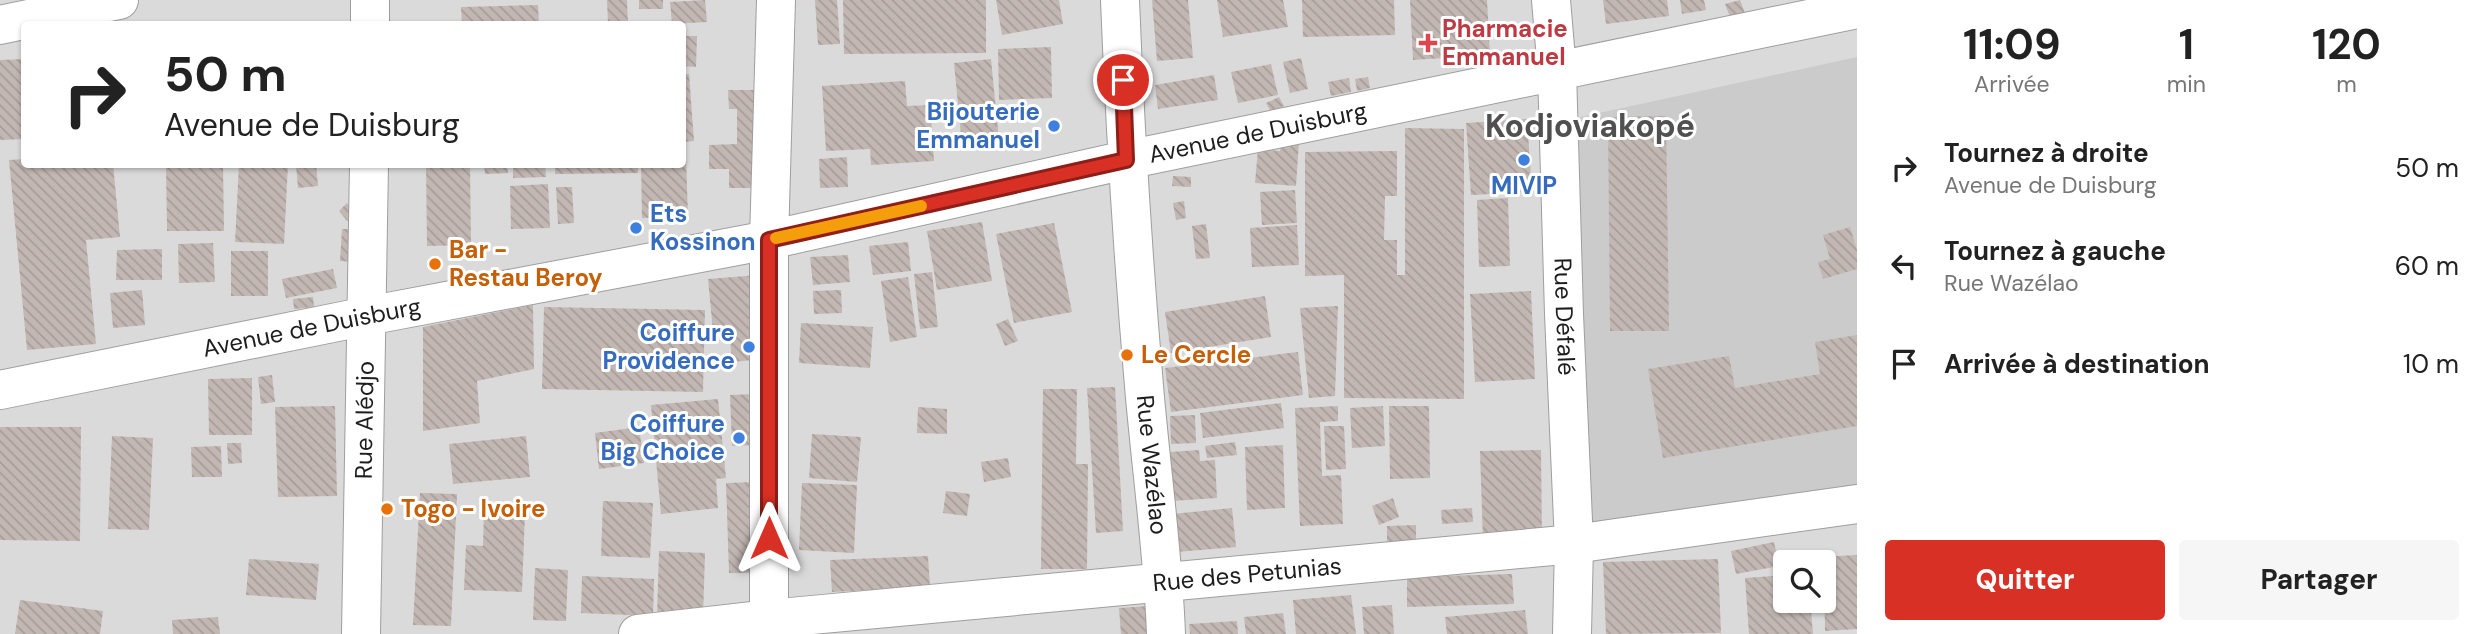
<!DOCTYPE html>
<html lang="fr">
<head>
<meta charset="utf-8">
<style>
	:root { --surface:#fff; --page:#f6f6f6; --text:#222; --muted:#767676; --accent:#d93025 }
	body { margin:0; font-family:"DM Sans",sans-serif; background:var(--page); color:var(--text); height:100vh; display:flex; flex-direction:column; font-size:26px; white-space:nowrap }
	* { box-sizing:border-box; margin:0 }
	p { font-size:23px; color:var(--muted) }
	.icon { flex:none; width:38px; height:38px; fill:none; stroke:currentColor; stroke-width:2; stroke-linecap:round; stroke-linejoin:round }
	.map { position:relative; flex:1; overflow:hidden }
	.details { display:flex; flex-direction:column; background:var(--surface); width:630px }
	.details>* { flex:none }
	.banner { position:absolute; left:21px; top:21px; width:665px; height:147px; border-radius:7px; box-shadow:0 2px 5px #0004; background:#fff; color:var(--text); overflow:hidden }
	.controls { position:absolute; left:1773px; top:550px; display:grid; gap:14px }
	.controls a { display:grid; place-items:center; width:63px; height:63px; border-radius:7px; background:var(--surface); box-shadow:0 2px 5px #0004; font-size:35px }
	.pin { position:absolute; display:grid; place-items:center; width:60px; height:60px; color:#fff; margin:-30px; border:4px solid #fff; border-radius:50%; box-shadow:0 2px 7px #0007 }
	.me { position:absolute; width:77px; margin:-38px; rotate:0deg; stroke-linejoin:round; filter:drop-shadow(0 0 5px #0008) }
	.turn { display:flex; align-items:center; gap:24px; height:147px; padding:0 28px; font-size:32px }
	.turn .icon { width:91px; height:91px; stroke-width:2.5 }
	.turn b { display:block; font-size:49px; line-height:60px }
	.eta { display:flex; justify-content:space-evenly; align-items:center; height:119px; text-align:center }
	.eta b { font-size:42px; font-weight:700; line-height:49px }
	.primary-button { display:flex; gap:14px; margin-top:auto; padding:14px 28px }
	.primary-button a { flex:1; height:80px; border-radius:7px; background:var(--accent); color:#fff; font-size:28px; font-weight:700; line-height:80px; text-align:center }
	.primary-button a+a { background:var(--page); color:var(--text) }
	ul { padding:0; list-style:none }
	li { display:flex; align-items:center; gap:21px; height:98px; padding:0 28px }
	li div { flex:1 }
	li b { display:block; font-size:26px }
	li em { font-style:normal }
	main { display:flex; flex:1; min-height:0 }
	.map>svg:first-child { display:block }
</style>
</head>
<body>
<main>
<div class="map">
<svg width="1857" height="634" viewBox="0 0 1857 634">
	<defs>
		<pattern id="building-back-hatch" width="6" height="6" patternUnits="userSpaceOnUse" patternTransform="scale(1.75)"><rect width="6" height="6" fill="#c2b7b3"/><path d="M-1 5l2 2M0 0l6 6M5-1l2 2" fill="none" stroke="#a69d9a"/></pattern>
	</defs>
	<rect width="100%" height="100%" fill="#eee9e3"/>
	<!-- residential -->
	<path fill="#dbdada" fill-rule="evenodd" d="M0 0H1857V634H0ZM24 24H682V164H24ZM1785 562H1824V600H1785Z"/>
	<!-- religious -->
	<path fill="#cbcbcb" d="M1857 57V493L1592 526 1576 118Z"/>
	<!-- building -->
	<g fill="url(#building-back-hatch)">
		<path d="M607 0H627L628 24H608Z"/>
		<rect x="639" y="0" width="24" height="9"/>
		<path d="M705 0 707 22 672 24 670 2Z"/>
		<path d="M815 0H837L840 44 818 45Z"/>
		<path d="M843 0H986V53L844 54Z"/>
		<path d="M996 0H1059L1063 24 1002 35Z"/>
		<path d="M1152 0H1188L1193 58 1157 61Z"/>
		<path d="M1217 0H1283L1288 27 1223 37Z"/>
		<path d="M1302 0H1394L1395 35 1303 37Z"/>
		<path d="M1410 0H1487L1490 55 1413 60Z"/>
		<path d="M1603 0H1667L1669 16 1606 24Z"/>
		<path d="M1680 0H1704L1706 10 1682 14Z"/>
		<path d="M1740 0 1746 16 1732 22 1725 4Z"/>
		<path d="M538 5 539 24H462L461 7Z"/>
		<path d="M682 36H697L696 67 682 66Z"/>
		<path d="M1051 47 1052 98 999 100 998 49Z"/>
		<path d="M1301 58 1308 89 1290 93 1283 62Z"/>
		<path d="M24 59V139L0 140V60Z"/>
		<path d="M991 59 999 141 962 145 954 63Z"/>
		<path d="M1271 64 1278 95 1238 103 1231 72Z"/>
		<path d="M682 74H689L694 141 682 142Z"/>
		<path d="M1214 75 1218 100 1158 109 1155 85Z"/>
		<path d="M1368 77 1370 88 1357 91 1355 79Z"/>
		<path d="M1349 78 1351 92 1331 96 1328 82Z"/>
		<path d="M905 81 907 106 930 105 934 161 871 165 870 149 826 151 822 86Z"/>
		<path d="M728 90H761L762 188H729V169H709V145L737 144V109H729Z"/>
		<path d="M1279 97 1284 106 1271 112 1266 103Z"/>
		<path d="M1666 116 1669 331H1610L1608 117Z"/>
		<path d="M1527 119 1532 192 1471 195 1466 123Z"/>
		<path d="M1405 128 1464 129V399L1344 398V275L1305 276V152L1397 151V196H1385L1384 240H1397V275H1405Z"/>
		<path d="M1281 139 1299 141 1296 186 1255 183 1258 149 1280 151Z"/>
		<path d="M682 155H686L688 217 642 218 641 164H682Z"/>
		<path d="M847 157 848 187 820 188 819 159Z"/>
		<path d="M24 159V164H113L120 237 86 240 96 344 27 350 9 160Z"/>
		<path d="M166 164H223L224 231H167Z"/>
		<path d="M239 164H288L284 244 235 242Z"/>
		<path d="M296 164H316L318 186 298 188Z"/>
		<path d="M426 164H470L471 245 427 246Z"/>
		<path d="M484 164H507L508 173 485 174Z"/>
		<path d="M513 164H545L546 177 513 178Z"/>
		<path d="M555 164H638V173L555 174Z"/>
		<path d="M1173 176 1191 177V187L1172 186Z"/>
		<path d="M548 184 550 228 511 229 510 186Z"/>
		<path d="M556 187H572L574 223 558 224Z"/>
		<path d="M1295 190 1297 223 1262 225 1260 192Z"/>
		<path d="M1508 198 1510 266 1479 267 1477 200Z"/>
		<path d="M1184 201 1186 218 1176 220 1173 203Z"/>
		<path d="M347 203 356 213 347 221 339 211Z"/>
		<path d="M982 222 992 281 937 290 927 231Z"/>
		<path d="M1054 223 1072 312 1014 323 996 234Z"/>
		<path d="M1206 224 1210 258 1196 259 1192 226Z"/>
		<path d="M1297 225 1299 265 1252 267 1250 228Z"/>
		<path d="M1850 227 1857 250V269L1823 279 1818 262 1830 259 1823 235Z"/>
		<path d="M342 229H355L354 262 340 261Z"/>
		<path d="M908 242 911 271 873 275 869 246Z"/>
		<path d="M213 243 215 282 179 283 178 244Z"/>
		<path d="M162 249V280H116L117 250Z"/>
		<rect x="231" y="251" width="37" height="45"/>
		<path d="M848 255 850 282 813 285 810 257Z"/>
		<path d="M333 269 337 288 286 298 282 279Z"/>
		<path d="M932 272 938 327 920 329 914 274Z"/>
		<path d="M758 275 765 359 732 362 729 330 713 331 708 279Z"/>
		<path d="M908 277 917 337 890 342 881 281Z"/>
		<path d="M142 290 145 325 113 328 110 293Z"/>
		<path d="M841 290 842 313 814 314 813 291Z"/>
		<path d="M1531 291 1535 379 1475 382 1470 294Z"/>
		<path d="M1265 296 1271 337 1171 353 1165 312Z"/>
		<path d="M313 297 314 307 294 309 293 299Z"/>
		<path d="M533 305 534 369 477 381 480 423 423 431V327Z"/>
		<path d="M1338 306 1335 396 1309 398 1300 308Z"/>
		<path d="M544 307 705 310 703 392 542 389Z"/>
		<path d="M1008 319 1018 341 1005 346 996 324Z"/>
		<path d="M801 323 873 327 870 368 799 363Z"/>
		<path d="M1857 335V426L1663 458 1648 369 1729 356 1735 388 1820 374 1815 342Z"/>
		<path d="M1298 352 1303 395 1171 412 1165 368Z"/>
		<path d="M272 375 275 402 261 404 258 377Z"/>
		<path d="M252 378V435H209L208 379Z"/>
		<path d="M1115 387 1123 531 1096 533 1087 388Z"/>
		<path d="M1043 389H1077L1076 464H1088L1087 569H1041Z"/>
		<path d="M755 394 758 445 732 446 730 395Z"/>
		<path d="M718 399 726 478 716 479 718 508 661 514 651 405Z"/>
		<path d="M1281 403 1284 428 1203 438 1200 413Z"/>
		<path d="M335 406 337 496 278 497 275 407Z"/>
		<path d="M1338 406V421L1320 422 1322 476 1341 475 1343 524 1300 526 1295 408Z"/>
		<path d="M1383 406 1385 446 1352 448 1350 408Z"/>
		<path d="M1389 406H1429L1430 478 1390 479Z"/>
		<path d="M918 407 947 409V434L917 433Z"/>
		<path d="M1195 415 1196 443 1171 444 1170 416Z"/>
		<path d="M1324 426H1344L1346 469 1326 470Z"/>
		<path d="M0 427H81L80 541 0 540Z"/>
		<path d="M639 427 644 463 599 469 595 433Z"/>
		<path d="M812 434 861 437 857 482 809 478Z"/>
		<path d="M112 436 153 438 149 530 108 529Z"/>
		<path d="M526 436 530 477 453 484 449 444Z"/>
		<path d="M1235 442 1237 455 1207 458 1205 446Z"/>
		<path d="M227 443H241L242 463 228 464Z"/>
		<path d="M1283 445 1285 508 1247 510 1245 447Z"/>
		<path d="M221 446 222 477H192L191 447Z"/>
		<path d="M1199 450 1200 461 1215 460 1217 498 1172 501 1170 452Z"/>
		<path d="M1541 450 1542 539 1483 540 1480 451Z"/>
		<path d="M1008 458 1011 477 984 482 981 462Z"/>
		<path d="M755 482 758 573H729L726 483Z"/>
		<path d="M802 483 857 485 854 553 799 550Z"/>
		<path d="M946 491 970 494 967 516 943 513Z"/>
		<path d="M420 493 457 494 451 626 413 625Z"/>
		<path d="M1393 498 1399 517 1379 525 1372 506Z"/>
		<path d="M603 501 653 503 650 558 601 556Z"/>
		<path d="M1232 508 1236 547 1176 552 1172 514Z"/>
		<path d="M1472 508 1473 522 1442 524 1441 510Z"/>
		<path d="M484 511 525 513 522 592 464 590 466 545 483 546Z"/>
		<path d="M1416 525V545H1387V526Z"/>
		<path d="M1774 542 1779 566 1736 574 1731 551Z"/>
		<path d="M659 551 705 553 703 618 657 616Z"/>
		<path d="M1857 555V629L1825 631 1824 562H1821V557Z"/>
		<path d="M928 556 930 587 832 592 830 560Z"/>
		<path d="M249 559 319 564 316 600 246 595Z"/>
		<path d="M1718 559 1721 633 1606 634 1603 562Z"/>
		<path d="M535 568 568 570 566 621 533 620Z"/>
		<path d="M1512 574 1514 604 1407 607V577Z"/>
		<path d="M1785 575V600H1810L1813 634H1749L1745 578Z"/>
		<path d="M582 576 654 579 653 616 581 613Z"/>
		<path d="M1351 595 1356 634H1296L1293 600Z"/>
		<path d="M20 600 103 611 100 634H15Z"/>
		<path d="M1392 605 1394 634H1364L1362 607Z"/>
		<path d="M1148 606 1149 634H1121L1119 608Z"/>
		<path d="M1525 610 1528 634H1447L1445 617Z"/>
		<path d="M1283 613 1286 634H1246L1244 617Z"/>
		<path d="M218 617 220 634H173L172 620Z"/>
		<path d="M1237 621 1238 634H1190L1189 624Z"/>
	</g>
	<g fill="none" stroke-linecap="round" stroke-linejoin="round">
		<defs>
			<g id="minor">
				<path id="s1" d="M1120 0C1125 129 1133 257 1144 386 1151 469 1163 551 1166 634"/>
				<path id="s2" d="M1551 0 1557 71 1564 314 1574 544 1572 634"/>
				<path d="M370 24V0"/>
				<path d="M0 25 119 0"/>
				<path id="s3" d="M0 390 367 316 769 240 1126 160 1857 9"/>
				<path id="s4" d="M361 634 369 164"/>
				<path id="s5" d="M638 634 769 619 1574 544 1857 504"/>
				<path d="M769 634V240L776 0"/>
			</g>
		</defs>
		<!-- minor casing -->
		<use href="#minor" stroke="#9e9e9e" stroke-width="40"/>
		<!-- minor -->
		<use href="#minor" stroke="#fff" stroke-width="38"/>
	</g>
	<g fill="none" stroke-linecap="round" stroke-linejoin="round">
		<defs>
			<path id="route" d="M769 538V240L1126 160 1123 80"/>
		</defs>
		<!-- route casing -->
		<use href="#route" stroke="#8d1f18" stroke-width="18"/>
		<!-- route -->
		<use href="#route" stroke="#d93025" stroke-width="12"/>
		<!-- slow -->
		<path stroke="#f59e0b" stroke-width="12" d="M776 238 921 206"/>
	</g>
	<!-- markers -->
	<path fill="#e0444e" stroke="#fff" stroke-width="2.5" d="M1424.5 32.5h7v7h7v7h-7v7h-7v-7h-7v-7h7z"/>
	<g fill="#3f7fe0" stroke="#fff" stroke-width="2.5">
		<circle cx="1054" cy="126" r="7"/>
		<circle cx="1524" cy="160" r="7"/>
		<circle cx="636" cy="228" r="7"/>
		<circle cx="749" cy="347" r="7"/>
		<circle cx="739" cy="438" r="7"/>
	</g>
	<g fill="#e8710a" stroke="#fff" stroke-width="2.5">
		<circle cx="435" cy="264" r="7"/>
		<circle cx="1127" cy="355" r="7"/>
		<circle cx="387" cy="509" r="7"/>
	</g>
	<g text-anchor="middle" stroke-width="6" stroke-linejoin="round" paint-order="stroke">
		<!-- health labels -->
		<g font-size="24" font-weight="bold" fill="#be3a42" stroke="#fff" text-anchor="start">
			<text x="1442" y="37">Pharmacie<tspan x="1442" dy="28">Emmanuel</tspan></text>
		</g>
		<!-- shop labels -->
		<g font-size="24" font-weight="bold" fill="#366cbe" stroke="#fff" text-anchor="end">
			<text x="1040" y="120">Bijouterie<tspan x="1040" dy="28">Emmanuel</tspan></text>
			<text x="1524" y="194" text-anchor="middle">MIVIP</text>
			<text x="650" y="222" text-anchor="start">Ets<tspan x="650" dy="28">Kossinon</tspan></text>
			<text x="735" y="341">Coiffure<tspan x="735" dy="28">Providence</tspan></text>
			<text x="725" y="432">Coiffure<tspan x="725" dy="28">Big Choice</tspan></text>
		</g>
		<!-- street labels -->
		<g font-size="24" fill="#1d1d1d" stroke="#fff">
			<text dy="8" stroke="none"><textPath href="#s3" startOffset="1284">Avenue de Duisburg</textPath></text>
			<text dy="8" stroke="none"><textPath href="#s2" startOffset="317">Rue Défalé</textPath></text>
			<text dy="8" stroke="none"><textPath href="#s3" startOffset="318">Avenue de Duisburg</textPath></text>
			<text dy="8" stroke="none"><textPath href="#s4" startOffset="214">Rue Alédjo</textPath></text>
			<text dy="8" stroke="none"><textPath href="#s1" startOffset="466">Rue Wazélao</textPath></text>
			<text dy="8" stroke="none"><textPath href="#s5" startOffset="612">Rue des Petunias</textPath></text>
		</g>
		<!-- food labels -->
		<g font-size="24" font-weight="bold" fill="#c56008" stroke="#fff" text-anchor="start">
			<text x="449" y="258">Bar -<tspan x="449" dy="28">Restau Beroy</tspan></text>
			<text x="1141" y="363">Le Cercle</text>
			<text x="401" y="517">Togo - Ivoire</text>
		</g>
		<!-- district labels -->
		<g font-size="32" font-weight="bold" fill="#505050" stroke="#fff">
			<text x="1590" y="137">Kodjoviakopé</text>
		</g>
	</g>
</svg>
<div class="controls">
<a><svg class="icon" aria-label="search" viewBox="0 0 24 24"><circle cx="10" cy="10" r="6"/><path d="M15 15l6 6"/></svg></a>
</div>
<div class="pin" style="left:1123px;top:80px;background:#d93025"><svg class="icon" aria-label="arrive" viewBox="0 0 24 24"><path d="M6 21V4h12l-3 4 3 4H6"/></svg></div>
<svg class="me" style="left:769px;top:538px" viewBox="-20 -20 40 40"><path d="M0-17L14 15 0 8-14 15z" fill="#d93025" stroke="#fff" stroke-width="4"/></svg>
<div class="banner">
<div class="turn"><svg class="icon" aria-label="right" viewBox="0 0 24 24"><path d="M7 20v-9h11M14 6l5 5-5 5"/></svg><div><b>50 m</b>Avenue de Duisburg</div></div>
</div>
</div>
<section class="details">
<div class="eta">
<div><b>11:09</b><p>Arrivée</p></div>
<div><b>1</b><p>min</p></div>
<div><b>120</b><p>m</p></div>
</div>
<ul>
<li><svg class="icon" aria-label="right" viewBox="0 0 24 24"><path d="M7 20v-9h11M14 6l5 5-5 5"/></svg><div><b>Tournez à droite</b><p>Avenue de Duisburg</p></div><em>50 m</em></li>
<li><svg class="icon" aria-label="left" viewBox="0 0 24 24"><path d="M17 20v-9H6M10 6l-5 5 5 5"/></svg><div><b>Tournez à gauche</b><p>Rue Wazélao</p></div><em>60 m</em></li>
<li><svg class="icon" aria-label="arrive" viewBox="0 0 24 24"><path d="M6 21V4h12l-3 4 3 4H6"/></svg><div><b>Arrivée à destination</b></div><em>10 m</em></li>
</ul>
<div class="primary-button"><a>Quitter</a><a>Partager</a></div>
</section>
</main>
</body>
</html>
